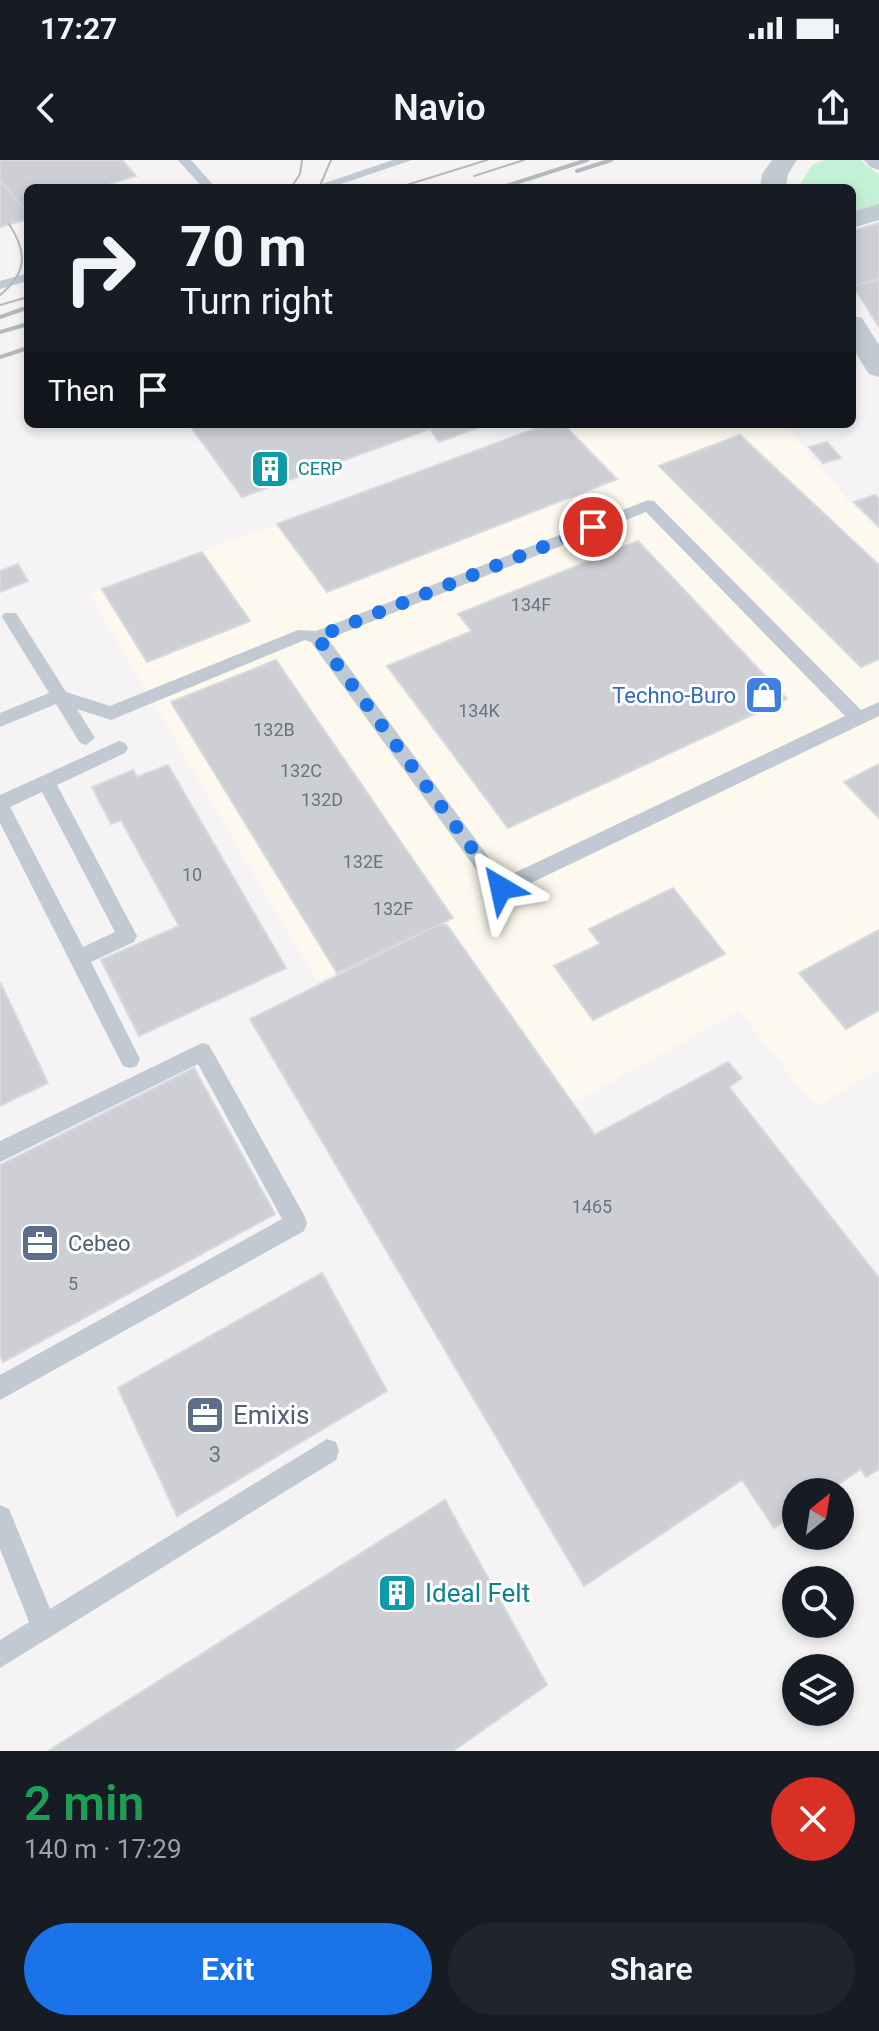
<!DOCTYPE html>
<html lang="en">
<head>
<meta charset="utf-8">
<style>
	:root { --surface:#171b24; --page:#20242c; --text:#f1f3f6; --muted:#9ea1a6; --accent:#1a73e8 }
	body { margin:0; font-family:Roboto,sans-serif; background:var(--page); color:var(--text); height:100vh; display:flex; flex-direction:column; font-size:30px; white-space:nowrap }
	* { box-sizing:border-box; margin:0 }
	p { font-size:26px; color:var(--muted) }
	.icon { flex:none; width:44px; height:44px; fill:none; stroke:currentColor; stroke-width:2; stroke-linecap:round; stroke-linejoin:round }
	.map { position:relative; height:1591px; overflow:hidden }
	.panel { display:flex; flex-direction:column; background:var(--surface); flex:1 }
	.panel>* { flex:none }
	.banner { position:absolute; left:24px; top:24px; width:832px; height:244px; border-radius:12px; box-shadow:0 4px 12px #0003; background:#171b24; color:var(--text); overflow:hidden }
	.needle { width:52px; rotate:30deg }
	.controls { position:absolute; left:782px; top:1318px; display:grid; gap:16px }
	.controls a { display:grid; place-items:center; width:72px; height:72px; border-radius:50%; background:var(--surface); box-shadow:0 4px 12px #0003; font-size:40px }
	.pin { position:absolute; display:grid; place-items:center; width:68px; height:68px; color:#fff; margin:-34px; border:4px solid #fff; border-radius:50%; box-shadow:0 2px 8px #0007 }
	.me { position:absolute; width:88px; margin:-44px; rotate:324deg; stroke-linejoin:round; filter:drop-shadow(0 0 6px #0008) }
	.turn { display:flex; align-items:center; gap:28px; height:168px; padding:0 24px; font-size:36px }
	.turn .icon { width:104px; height:104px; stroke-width:2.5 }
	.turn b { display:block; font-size:56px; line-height:68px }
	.then { display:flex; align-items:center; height:76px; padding:0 24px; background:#0003; gap:16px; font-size:30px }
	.round { display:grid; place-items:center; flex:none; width:84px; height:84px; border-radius:42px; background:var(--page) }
	.overview { display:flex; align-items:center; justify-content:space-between; height:136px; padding:0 24px }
	h1 { font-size:48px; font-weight:600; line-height:60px; color:#1e9e55 }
	.button { display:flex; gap:16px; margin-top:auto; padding:16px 24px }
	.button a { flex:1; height:92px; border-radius:48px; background:var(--accent); color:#fff; font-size:32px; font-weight:600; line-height:92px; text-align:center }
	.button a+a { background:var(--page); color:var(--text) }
	.status { display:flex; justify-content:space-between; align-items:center; height:56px; padding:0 40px; background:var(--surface); direction:ltr }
	.status svg { height:22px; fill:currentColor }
	header { display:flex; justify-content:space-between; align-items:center; height:104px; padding:0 24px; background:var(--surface); font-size:36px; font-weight:600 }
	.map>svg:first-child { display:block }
</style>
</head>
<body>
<div class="status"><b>17:27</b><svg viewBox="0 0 49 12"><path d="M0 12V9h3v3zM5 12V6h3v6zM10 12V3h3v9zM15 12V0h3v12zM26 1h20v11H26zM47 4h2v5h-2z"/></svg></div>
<header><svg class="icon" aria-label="back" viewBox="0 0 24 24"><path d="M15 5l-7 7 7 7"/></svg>Navio<svg class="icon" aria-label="share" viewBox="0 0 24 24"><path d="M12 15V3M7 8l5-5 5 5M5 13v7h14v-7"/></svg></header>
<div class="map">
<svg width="879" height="1591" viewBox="0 0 879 1591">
	<rect width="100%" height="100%" fill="#f5f3f3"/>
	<!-- commercial -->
	<path fill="#fdf9ef" d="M548 264H784L849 341 879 369V910L815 946 739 851 572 944 443 762 317 822 89 433Z"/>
	<!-- green -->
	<path fill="#c3f1d5" d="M824 0H860L879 15V45L852 53V28H798L812 5Z"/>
	<!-- building -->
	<g fill="#cdcfd5" stroke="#d7d9de" stroke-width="2">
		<path d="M0 0H122L136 16 96 28H28V48L22 50 0 20Z"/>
		<path d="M0 20 28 54V59L0 67Z"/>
		<path d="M879 63V119L853 126 852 71Z"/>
		<path d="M879 119V167L853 126Z"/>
		<path d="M189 264H488L439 282 430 269 242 337Z"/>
		<path d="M548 264H563L617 319 327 432 277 364Z"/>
		<path d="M740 275 879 405V499L861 507 659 306Z"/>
		<path d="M827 282 841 298 823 303 809 287Z"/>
		<path d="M875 335 879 339V367L854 342Z"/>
		<path d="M638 381 787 539 508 668 387 506 472 471 458 454Z"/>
		<path d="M202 392 250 461 147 502 102 429Z"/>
		<path d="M18 404 28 421 0 432V411Z"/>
		<path d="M276 500 453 758 337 813 171 542Z"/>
		<path d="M879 604V658L844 622Z"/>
		<path d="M168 605 286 808 139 876 101 800 179 766 121 660 111 664 92 627 133 610 137 617Z"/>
		<path d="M673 728 725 794 593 860 554 806 600 784 589 769Z"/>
		<path d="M438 765H447L595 975 728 902 742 918 729 927 879 1118V1309L866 1317 861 1309 827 1332H796V1353L774 1368 742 1320 584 1426 250 859Z"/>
		<path d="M879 770V850L846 869 799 813Z"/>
		<path d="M0 822 48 923 0 946Z"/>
		<path d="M194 908 275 1054 3 1202 0 1194V1005Z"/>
		<path d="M322 1113 387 1231 177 1356 118 1228Z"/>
		<path d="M445 1340 547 1525 453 1591H48Z"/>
	</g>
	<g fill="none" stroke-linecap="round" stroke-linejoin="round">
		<!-- lane -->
		<g fill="#c1cad2" fill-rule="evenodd">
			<path d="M178 0H191L216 28H203Z"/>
			<path d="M393 0H412L329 28H310Z"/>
			<path d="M28 113V121L0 129V121Z"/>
			<path d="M648 340 654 341 861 550 879 542V556L508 734H494L311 482 305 480 111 560 77 549 95 578 86 585 80 583 56 544 0 567V553L49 533 2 457 4 453H16L66 532 110 546 298 470 316 471ZM646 352 845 556 504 718 328 479Z"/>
			<path d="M119 581 125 583 128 588 125 593 57 625 137 776 134 782 91 802 140 899 137 906 130 908 123 906 0 663V635ZM42 632 115 772 83 787 10 647Z"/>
			<path d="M202 883 209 885 304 1055 307 1063 304 1071 0 1240V1215L282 1059 198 904 0 1002V981Z"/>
			<path d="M327 1279 336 1282 339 1291 336 1300 0 1508V1480L29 1462 0 1389V1345L9 1349 50 1449Z"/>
		</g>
		<!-- street -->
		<g fill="#c1cad2" fill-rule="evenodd">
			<path d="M772 0H797L788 14 786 28H760L762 14Z"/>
			<path d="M864 0H879V10L870 7Z"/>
			<path d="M879 44V60L852 68V52Z"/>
			<path d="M852 156 862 158 879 185V217L869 214 852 187Z"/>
		</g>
		<!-- tram -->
		<g stroke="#b5b8bd" stroke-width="2">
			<path d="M474 16 524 0"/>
			<path d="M291 28 300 14 302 0"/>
			<path d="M319 28 331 0"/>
			<path d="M397 28 487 0"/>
			<path d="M0 135C27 113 28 93 9 64"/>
			<path d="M0 145 28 137"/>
		</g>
		<!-- rail -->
		<g stroke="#b5b8bd" stroke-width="4">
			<path d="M577 11 611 0"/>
			<path d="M500 28 587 0"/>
			<path d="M0 157 23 149"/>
			<path d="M0 172 28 164"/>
			<path d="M0 197 28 188"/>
		</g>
	</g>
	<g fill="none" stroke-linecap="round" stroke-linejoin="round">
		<!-- route -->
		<path stroke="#1a73e8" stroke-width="14" stroke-dasharray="0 25.2" d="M501 728 317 477 593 367"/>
	</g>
	<!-- icons -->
	<defs>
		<symbol id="building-square" viewBox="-11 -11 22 22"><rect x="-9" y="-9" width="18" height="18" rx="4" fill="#0f9aa8" stroke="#fff"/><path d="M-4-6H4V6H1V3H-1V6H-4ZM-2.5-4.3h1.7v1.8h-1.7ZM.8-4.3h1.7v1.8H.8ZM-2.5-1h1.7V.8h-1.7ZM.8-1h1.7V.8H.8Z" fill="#fff"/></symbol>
		<symbol id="shop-square" viewBox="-11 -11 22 22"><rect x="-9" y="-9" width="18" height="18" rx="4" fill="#3f7fe0" stroke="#fff"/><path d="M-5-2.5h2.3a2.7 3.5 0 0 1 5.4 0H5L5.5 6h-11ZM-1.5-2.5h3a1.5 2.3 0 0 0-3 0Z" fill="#fff"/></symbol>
		<symbol id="office-square" viewBox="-11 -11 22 22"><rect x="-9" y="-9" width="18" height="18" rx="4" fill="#5c6f8a" stroke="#fff"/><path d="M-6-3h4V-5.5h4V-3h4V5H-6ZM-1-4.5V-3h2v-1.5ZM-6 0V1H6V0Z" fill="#fff"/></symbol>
	</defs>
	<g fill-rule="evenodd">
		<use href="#building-square" x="248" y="287" width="44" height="44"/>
		<use href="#shop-square" x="742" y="513" width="44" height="44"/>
		<use href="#office-square" x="18" y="1061" width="44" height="44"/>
		<use href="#office-square" x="183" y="1233" width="44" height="44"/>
		<use href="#building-square" x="375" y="1411" width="44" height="44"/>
	</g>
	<g text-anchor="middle" stroke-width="6" stroke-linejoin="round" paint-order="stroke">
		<!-- far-culture labels -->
		<g font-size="18" fill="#0d838f" stroke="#fff" text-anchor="start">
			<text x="298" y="315">CERP</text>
		</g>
		<!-- number labels -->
		<g font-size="18" fill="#6b747e">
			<text x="531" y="451">134F</text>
			<text x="479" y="557">134K</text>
			<text x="274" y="576">132B</text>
			<text x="301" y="617">132C</text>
			<text x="322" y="646">132D</text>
			<text x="363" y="708">132E</text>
			<text x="192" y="721">10</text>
			<text x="393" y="755">132F</text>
			<text x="592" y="1053">1465</text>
			<text x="73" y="1130">5</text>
		</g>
		<!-- shop labels -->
		<g font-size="22" fill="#366cbe" stroke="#fff" text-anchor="end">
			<text x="736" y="543">Techno-Buro</text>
		</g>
		<!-- service labels -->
		<g font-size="22" fill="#4e5e75" stroke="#fff" text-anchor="start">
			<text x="68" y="1091">Cebeo</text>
		</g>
		<!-- near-number labels -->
		<g font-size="22" fill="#6b747e">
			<text x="215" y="1302">3</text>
		</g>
		<!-- near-service labels -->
		<g font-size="26" fill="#4e5e75" stroke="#fff" text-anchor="start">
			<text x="233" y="1264">Emixis</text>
		</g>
		<!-- near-culture labels -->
		<g font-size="26" fill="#0d838f" stroke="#fff" text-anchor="start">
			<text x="425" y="1442">Ideal Felt</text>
		</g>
	</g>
</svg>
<div class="controls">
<a><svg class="needle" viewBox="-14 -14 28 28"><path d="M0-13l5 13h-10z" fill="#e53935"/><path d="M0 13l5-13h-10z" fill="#9ea1a6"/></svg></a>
<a><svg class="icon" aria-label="search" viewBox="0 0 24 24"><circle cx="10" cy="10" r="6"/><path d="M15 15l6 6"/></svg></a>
<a><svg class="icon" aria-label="layers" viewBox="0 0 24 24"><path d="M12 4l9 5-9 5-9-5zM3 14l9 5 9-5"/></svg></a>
</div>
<div class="pin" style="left:593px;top:367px;background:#d93025"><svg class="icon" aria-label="arrive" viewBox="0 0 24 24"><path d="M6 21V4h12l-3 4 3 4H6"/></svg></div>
<svg class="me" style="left:501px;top:728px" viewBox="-20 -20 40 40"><path d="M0-17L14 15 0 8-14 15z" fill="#1a73e8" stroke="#fff" stroke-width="4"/></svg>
<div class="banner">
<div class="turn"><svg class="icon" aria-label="right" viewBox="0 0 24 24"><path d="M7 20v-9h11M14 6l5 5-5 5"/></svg><div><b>70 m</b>Turn right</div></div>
<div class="then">Then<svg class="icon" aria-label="arrive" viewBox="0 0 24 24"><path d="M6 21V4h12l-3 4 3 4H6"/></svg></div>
</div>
</div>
<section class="panel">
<div class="overview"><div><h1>2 min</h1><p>140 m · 17:29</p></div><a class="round" style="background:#d93025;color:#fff"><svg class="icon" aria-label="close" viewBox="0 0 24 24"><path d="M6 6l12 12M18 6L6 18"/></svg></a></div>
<div class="button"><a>Exit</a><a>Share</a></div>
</section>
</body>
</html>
